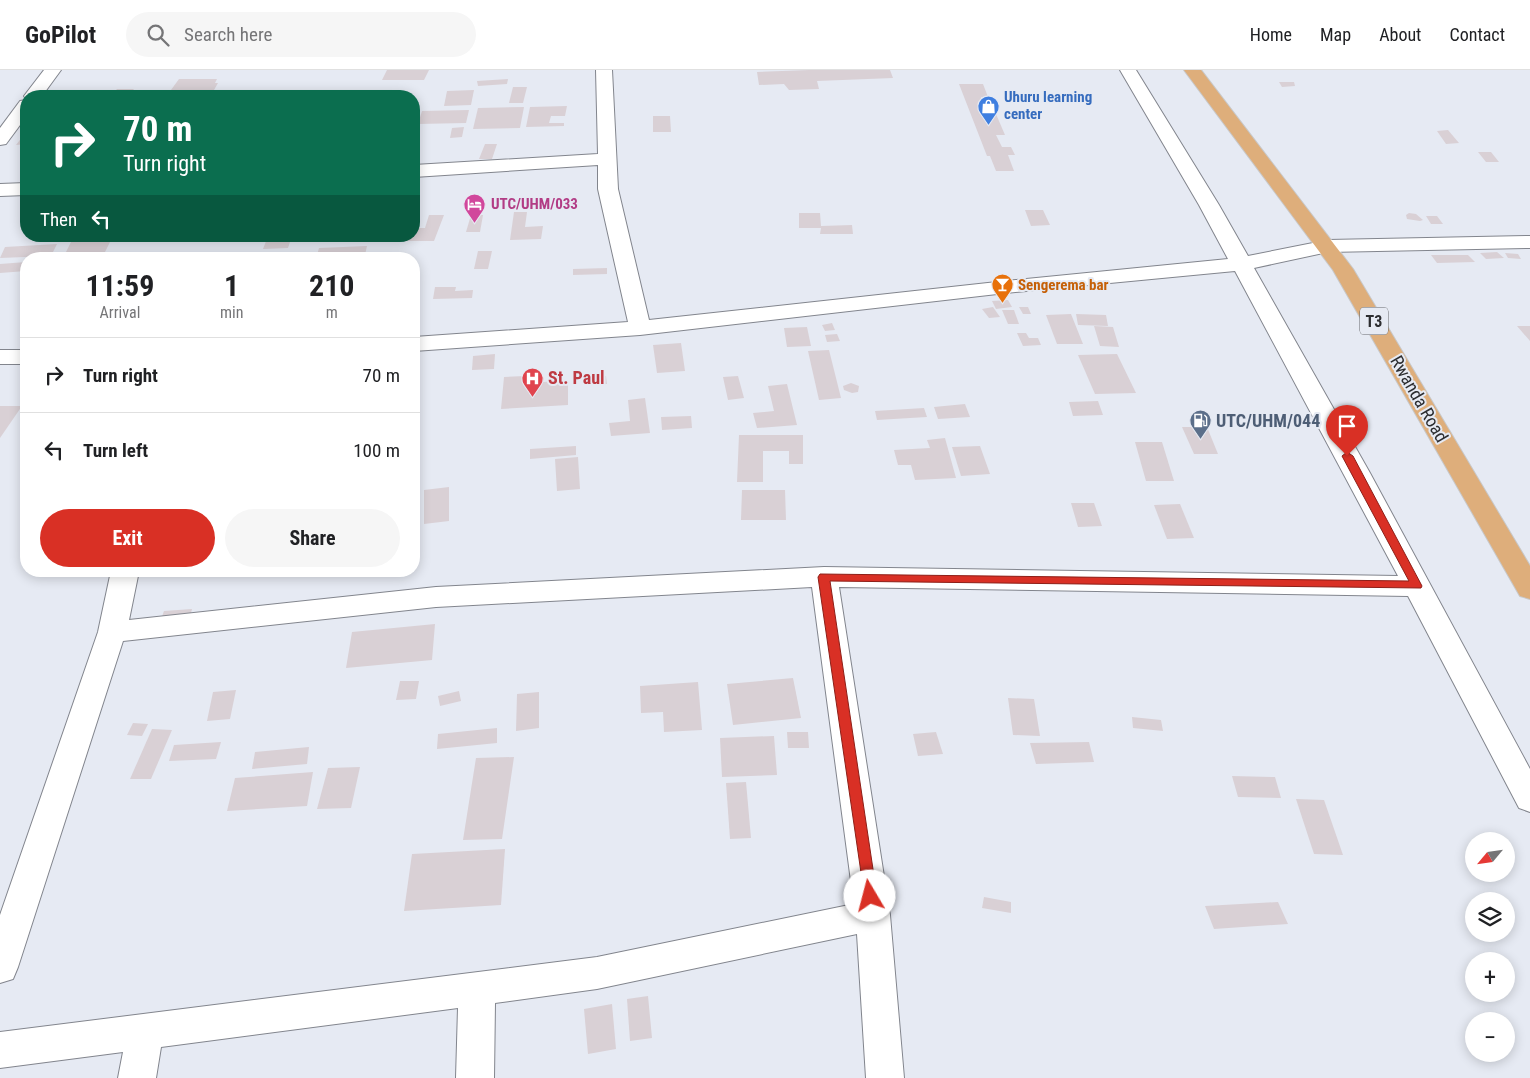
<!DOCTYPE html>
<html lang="en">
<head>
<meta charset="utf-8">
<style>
	:root { --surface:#fff; --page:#f6f6f6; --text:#202124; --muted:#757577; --line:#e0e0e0; --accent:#d93025 }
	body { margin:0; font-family:"Roboto Condensed",sans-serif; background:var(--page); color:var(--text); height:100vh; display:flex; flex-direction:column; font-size:19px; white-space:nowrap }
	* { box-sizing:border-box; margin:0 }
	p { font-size:16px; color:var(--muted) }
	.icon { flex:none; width:28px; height:28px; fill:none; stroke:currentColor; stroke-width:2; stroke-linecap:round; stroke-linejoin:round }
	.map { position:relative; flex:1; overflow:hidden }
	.sheet { position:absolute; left:20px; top:182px; width:400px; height:325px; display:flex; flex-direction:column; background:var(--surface); border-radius:20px; box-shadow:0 2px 12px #0003 }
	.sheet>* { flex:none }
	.hud { position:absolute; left:20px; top:20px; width:400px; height:152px; border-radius:20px; box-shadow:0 2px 12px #0003; background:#0b6e4f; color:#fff; overflow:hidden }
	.needle { width:32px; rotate:241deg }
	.buttons { position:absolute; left:1465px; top:762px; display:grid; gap:10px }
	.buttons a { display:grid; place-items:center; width:50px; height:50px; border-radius:50%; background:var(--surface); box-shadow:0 2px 12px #0003; font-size:25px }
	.pin { position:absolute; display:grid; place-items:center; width:42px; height:42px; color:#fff; margin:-51px -21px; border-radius:50% 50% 50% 0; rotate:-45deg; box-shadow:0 0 5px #0007 }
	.pin .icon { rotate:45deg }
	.me { position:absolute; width:55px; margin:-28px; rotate:352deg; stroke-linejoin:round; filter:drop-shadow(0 0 4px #0008) }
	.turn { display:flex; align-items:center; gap:18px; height:105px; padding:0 20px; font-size:22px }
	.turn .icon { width:65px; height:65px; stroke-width:2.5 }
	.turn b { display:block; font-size:35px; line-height:42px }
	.then { display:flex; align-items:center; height:48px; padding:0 20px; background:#0003; gap:10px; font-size:19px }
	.eta { display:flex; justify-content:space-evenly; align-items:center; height:85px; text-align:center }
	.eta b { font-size:30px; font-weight:700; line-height:35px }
	.primary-button { display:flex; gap:10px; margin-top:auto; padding:10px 20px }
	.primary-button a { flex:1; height:58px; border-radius:30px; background:var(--accent); color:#fff; font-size:20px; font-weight:700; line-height:58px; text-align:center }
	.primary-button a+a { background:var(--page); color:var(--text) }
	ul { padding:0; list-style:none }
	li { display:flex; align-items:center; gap:15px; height:75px; padding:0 20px; border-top:1px solid var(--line) }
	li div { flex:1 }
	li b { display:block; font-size:19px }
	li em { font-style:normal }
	header { display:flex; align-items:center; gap:30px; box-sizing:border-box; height:70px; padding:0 25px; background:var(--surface); border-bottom:1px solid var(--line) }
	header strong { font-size:24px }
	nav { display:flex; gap:28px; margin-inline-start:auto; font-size:18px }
	.search { width:350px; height:45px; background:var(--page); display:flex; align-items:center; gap:12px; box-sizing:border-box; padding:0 18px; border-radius:28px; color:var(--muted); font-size:19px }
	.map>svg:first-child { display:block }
</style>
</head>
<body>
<header>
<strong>GoPilot</strong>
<div class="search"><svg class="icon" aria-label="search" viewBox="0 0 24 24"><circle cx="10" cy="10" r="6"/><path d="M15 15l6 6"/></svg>Search here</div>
<nav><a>Home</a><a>Map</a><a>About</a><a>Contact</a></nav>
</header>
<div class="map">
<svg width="1530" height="1008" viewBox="0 0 1530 1008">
	<rect width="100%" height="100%" fill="#e6eaf3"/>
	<!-- building -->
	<g fill="#d9d0d5">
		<path d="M387 0H429L424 10H382Z"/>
		<path d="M809 0H890L893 8 817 11 819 19 789 20 784 14 759 15 757 2Z"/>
		<path d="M179 9H217L215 13H218L214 20H171Z"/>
		<path d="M508 9 507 14 478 16 477 11Z"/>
		<path d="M1279 12H1294L1295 16 1282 17Z"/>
		<path d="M959 14H983L988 27H981L988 44H996L1005 65H996L1002 77H1011L1015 85H1008L1014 101H996L990 86H987Z"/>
		<path d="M513 17H527L523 33H509Z"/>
		<path d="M117 19H134L128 26H111Z"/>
		<path d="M474 20 471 35 444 36 447 21Z"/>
		<path d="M567 36 565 46H551L549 53H564V56L526 57 530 37Z"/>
		<path d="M524 37 520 58 473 59 478 38Z"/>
		<path d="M469 40 466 53 418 54 422 41Z"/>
		<path d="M653 46H670L671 62H653Z"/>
		<path d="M464 57 462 67 450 68 452 58Z"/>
		<path d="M1448 60 1459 73 1446 74 1437 61Z"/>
		<path d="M26 62V74L16 75Z"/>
		<path d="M485 74H497L492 89H479Z"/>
		<path d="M1478 82H1491L1499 92H1486Z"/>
		<path d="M1025 140H1043L1050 155 1031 156Z"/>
		<path d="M514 142H527L525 157 543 156 541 169 510 170Z"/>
		<path d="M799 143H820L821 156 852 155 853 164H820L821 158H799Z"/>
		<path d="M1409 143 1416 144 1423 150 1420 151 1407 149 1406 145Z"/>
		<path d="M429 145H444L434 171H380L382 166H414V158H425Z"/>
		<path d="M471 145H483L480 162H466Z"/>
		<path d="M1426 146H1437L1443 154H1431Z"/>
		<path d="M268 166H292L288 178 263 179Z"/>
		<path d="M322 166H341L339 171 320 172Z"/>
		<path d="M112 168 104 184 64 186 72 170Z"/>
		<path d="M57 174 51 186 0 188 5 177Z"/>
		<path d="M367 176 364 189H316L319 178Z"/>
		<path d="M478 181H492L488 199H474Z"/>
		<path d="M1497 182 1504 188 1486 189 1480 183Z"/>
		<path d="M297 183 294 189H261L263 184Z"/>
		<path d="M1505 183 1518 184 1521 189 1508 188Z"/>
		<path d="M189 184H246L243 189H186Z"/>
		<path d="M1431 185H1468L1475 192 1437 193Z"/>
		<path d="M26 192V201L0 203V194Z"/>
		<path d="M607 198V204L573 205V199Z"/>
		<path d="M435 217H456L455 221 473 220 472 228 433 229Z"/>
		<path d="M1008 230 1012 237 996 239 992 231Z"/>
		<path d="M993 237 1000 247 989 248 982 239Z"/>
		<path d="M1019 237H1028L1031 244H1023Z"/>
		<path d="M1002 240H1014L1019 254H1008Z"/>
		<path d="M1071 244 1083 274H1057L1046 245Z"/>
		<path d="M1076 244 1106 245 1108 256 1078 255Z"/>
		<path d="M832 253 835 260 825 261 822 255Z"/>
		<path d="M1094 256 1113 257 1119 277 1100 276Z"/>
		<path d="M1517 256H1530V271Z"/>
		<path d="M807 257 811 276 787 277 784 258Z"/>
		<path d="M1017 263H1026L1029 268H1038L1041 275 1023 276Z"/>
		<path d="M837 264 840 271 827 272 825 265Z"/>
		<path d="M681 273 685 301 657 303 653 275Z"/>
		<path d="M829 280 841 328 819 330 808 281Z"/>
		<path d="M495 284 494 299 472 300 473 286Z"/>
		<path d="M1117 284 1136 323 1095 324 1078 285Z"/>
		<path d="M525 306V309L544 308 543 312 568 310V335L501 339 504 307Z"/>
		<path d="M606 306 607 314 586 315V307Z"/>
		<path d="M738 306 744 328 728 330 723 307Z"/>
		<path d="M851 313 859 316 858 322 852 323 844 320 843 316Z"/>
		<path d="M787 314 797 355 757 358 753 343 774 341 768 316Z"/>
		<path d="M645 328 650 363 611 366 609 353 630 351 628 330Z"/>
		<path d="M1098 331 1103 345 1073 346 1069 332Z"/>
		<path d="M965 334 970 347 938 349 934 337Z"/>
		<path d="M0 336H22L0 368Z"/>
		<path d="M924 338 927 347 877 350 875 341Z"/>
		<path d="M691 346 692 358 662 360 661 347Z"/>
		<path d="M1182 357H1207L1218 384H1194Z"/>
		<path d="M739 365H803V394H789V381H763V412H737Z"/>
		<path d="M945 368 956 408 915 410 911 395H898L894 380 930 378 927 370Z"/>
		<path d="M1135 372H1162L1174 411H1146Z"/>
		<path d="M576 376V385L530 389V379Z"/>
		<path d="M980 376 990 404 961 406 952 377Z"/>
		<path d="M578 387 580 419 557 421 555 389Z"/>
		<path d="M449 417V451L424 454V420Z"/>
		<path d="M742 420H785L786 450H741Z"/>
		<path d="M1071 433H1094L1102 456 1078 457Z"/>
		<path d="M1180 434 1194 468 1167 469 1154 435Z"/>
		<path d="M159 501H201V503L157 507Z"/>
		<path d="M192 539 189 551 160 552 164 541Z"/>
		<path d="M435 554 432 590 346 598 352 562Z"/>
		<path d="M793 608 801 648 733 655 727 614Z"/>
		<path d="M400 611H419L416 629 396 630Z"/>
		<path d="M698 612 702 660 664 662 663 642 641 643 640 616Z"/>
		<path d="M236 620 230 649 207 651 213 622Z"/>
		<path d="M459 621 461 631 440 636 438 626Z"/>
		<path d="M539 622V658L516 661 517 624Z"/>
		<path d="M1008 628 1034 629 1040 666 1013 665Z"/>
		<path d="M1132 647 1161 650 1163 661 1133 658Z"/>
		<path d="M133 653 148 654 142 666 127 665Z"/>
		<path d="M497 658V673L437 679 438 664Z"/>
		<path d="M152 659 172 660 151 709H130Z"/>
		<path d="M787 662H808L809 678H788Z"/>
		<path d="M936 662 943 684 918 686 913 664Z"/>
		<path d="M774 666 777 705 722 707 720 668Z"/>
		<path d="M221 672 216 689 169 691 174 675Z"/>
		<path d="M1089 672 1094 692 1036 694 1030 673Z"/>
		<path d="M309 677 307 694 252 699 255 682Z"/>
		<path d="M514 687 502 769 463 770 476 688Z"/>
		<path d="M360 697 351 738 317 739 328 698Z"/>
		<path d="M313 702 307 736 227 741 235 708Z"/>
		<path d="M1232 706 1275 707 1281 728 1238 727Z"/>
		<path d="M746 712 751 768 730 769 726 713Z"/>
		<path d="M1296 729 1324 730 1343 785 1314 784Z"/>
		<path d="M505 779 501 835 404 841 412 784Z"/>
		<path d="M984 827 1011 832V843L982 838Z"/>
		<path d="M1278 832 1288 854 1214 859 1205 836Z"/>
		<path d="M648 926 652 968 630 971 627 929Z"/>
		<path d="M612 934 616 979 588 984 584 939Z"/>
	</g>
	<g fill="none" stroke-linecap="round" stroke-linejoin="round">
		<defs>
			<g id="minor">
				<path d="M44 0H61L42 26H26V29L24 26Z"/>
				<path d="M596 0H612L618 119 649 250 1006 211 1228 189 1199 135 1120 0H1136L1219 135 1248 186 1328 170 1530 166V178L1328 182 1254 198 1370 403 1530 699V742L1519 738 1408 526 839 517 890 845 904 1008H866L857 864 597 919 495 933 494 1008H456L458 938 161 977 156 1008H118L123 982 0 998V962L597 887 854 834 812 517 436 537 123 571 18 897 13 909 0 913V845L98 562 111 501H139L129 550 436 517 824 497 1398 506 1235 201 1006 223 640 265 414 281V267L628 252 598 119V95L414 107V95L598 84Z"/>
				<path d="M26 30V47L6 74 0 75V58L20 31Z"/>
				<path d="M26 113V125L0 126V114Z"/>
				<rect x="0" y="280" width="26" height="14"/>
			</g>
			<path id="trunk" d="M1184 0H1201L1353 199 1530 496V529L1520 526 1333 200Z"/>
		</defs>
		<!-- minor casing -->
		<use href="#minor" stroke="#82858d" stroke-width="2"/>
		<!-- trunk casing -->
		<use href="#trunk" stroke="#c8c8c9" stroke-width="2"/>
		<!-- minor -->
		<use href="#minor" fill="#fff" fill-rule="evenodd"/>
		<!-- trunk -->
		<use href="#trunk" fill="#deae7b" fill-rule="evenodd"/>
	</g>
	<!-- route -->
	<path fill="#d93025" stroke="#8d1f18" d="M1347 382 1353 386 1422 516 1421 518 830 511 877 826 875 830 870 832 865 830 818 507 820 504 1409 511 1342 386Z"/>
	<!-- icons -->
	<defs>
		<symbol id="shop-pin" viewBox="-11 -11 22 30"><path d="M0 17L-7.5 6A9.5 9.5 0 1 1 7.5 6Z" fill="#3f7fe0" stroke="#e6eaf3"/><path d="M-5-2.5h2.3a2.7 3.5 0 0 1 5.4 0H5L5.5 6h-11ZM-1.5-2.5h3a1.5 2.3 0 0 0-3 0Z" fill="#fff"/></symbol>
		<symbol id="hotel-pin" viewBox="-11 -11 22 30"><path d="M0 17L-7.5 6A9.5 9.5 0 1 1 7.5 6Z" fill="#d1479c" stroke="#e6eaf3"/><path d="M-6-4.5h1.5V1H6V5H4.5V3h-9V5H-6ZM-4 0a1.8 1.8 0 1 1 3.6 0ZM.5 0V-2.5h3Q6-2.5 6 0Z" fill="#fff"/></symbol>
		<symbol id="bar-pin" viewBox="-11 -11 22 30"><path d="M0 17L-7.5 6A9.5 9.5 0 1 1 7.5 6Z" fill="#e8710a" stroke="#e6eaf3"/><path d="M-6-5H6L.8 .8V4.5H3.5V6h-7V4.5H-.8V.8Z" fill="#fff"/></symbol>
		<symbol id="hospital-pin" viewBox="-11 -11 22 30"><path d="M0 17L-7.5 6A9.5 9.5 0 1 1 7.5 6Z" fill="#e0444e" stroke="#e6eaf3"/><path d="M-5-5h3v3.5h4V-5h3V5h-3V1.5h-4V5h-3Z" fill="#fff"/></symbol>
		<symbol id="fuel-pin" viewBox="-11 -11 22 30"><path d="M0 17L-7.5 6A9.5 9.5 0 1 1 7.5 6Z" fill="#5c6f8a" stroke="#e6eaf3"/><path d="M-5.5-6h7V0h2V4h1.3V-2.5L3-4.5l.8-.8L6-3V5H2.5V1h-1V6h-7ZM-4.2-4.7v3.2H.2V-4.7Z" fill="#fff"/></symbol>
	</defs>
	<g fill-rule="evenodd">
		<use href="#shop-pin" x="976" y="24" width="25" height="34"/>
		<use href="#hotel-pin" x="462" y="122" width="25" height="34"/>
		<use href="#bar-pin" x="990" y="202" width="25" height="34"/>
		<use href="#hospital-pin" x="520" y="296" width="25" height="34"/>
		<use href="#fuel-pin" x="1188" y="338" width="25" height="34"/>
	</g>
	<g text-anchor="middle" stroke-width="4" stroke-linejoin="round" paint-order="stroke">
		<!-- far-shop labels -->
		<g font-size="15" font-weight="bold" fill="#366cbe" stroke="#e6eaf3" text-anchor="start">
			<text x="1004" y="32">Uhuru learning<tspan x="1004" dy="17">center</tspan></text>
		</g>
		<!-- far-hotel labels -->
		<g font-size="15" font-weight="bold" fill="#b23c85" stroke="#e6eaf3" text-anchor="start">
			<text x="491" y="139">UTC/UHM/033</text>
		</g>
		<!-- far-food labels -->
		<g font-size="15" font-weight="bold" fill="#c56008" stroke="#e6eaf3" text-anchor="start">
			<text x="1018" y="220">Sengerema bar</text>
		</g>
		<!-- shield labels -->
		<rect fill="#e6eaf3" stroke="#64666a" stroke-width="1" x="1360" y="237.5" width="28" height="27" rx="4"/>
		<g font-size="16" font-weight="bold" fill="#2c2d30">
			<text x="1374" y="257">T3</text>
		</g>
		<!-- health labels -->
		<g font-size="18" font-weight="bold" fill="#be3a42" stroke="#e6eaf3" text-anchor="start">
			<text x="548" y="314">St. Paul</text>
		</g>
		<!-- street labels -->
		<g font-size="18" fill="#2c2d30" stroke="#e6eaf3">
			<text transform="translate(1419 329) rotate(60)" y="6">Rwanda Road</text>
		</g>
		<!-- service labels -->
		<g font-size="18" font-weight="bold" fill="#4e5e75" stroke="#e6eaf3" text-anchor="start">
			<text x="1216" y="357">UTC/UHM/044</text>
		</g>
	</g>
</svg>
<div class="buttons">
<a><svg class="needle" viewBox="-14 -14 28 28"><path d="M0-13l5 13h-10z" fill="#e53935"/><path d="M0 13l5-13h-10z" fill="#757577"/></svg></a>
<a><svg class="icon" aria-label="layers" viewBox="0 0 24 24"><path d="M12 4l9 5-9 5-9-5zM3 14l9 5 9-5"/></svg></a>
<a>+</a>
<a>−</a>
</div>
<div class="pin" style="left:1347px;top:386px;background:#d93025"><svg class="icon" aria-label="arrive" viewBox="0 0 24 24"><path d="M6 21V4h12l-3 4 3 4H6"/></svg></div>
<svg class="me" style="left:870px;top:826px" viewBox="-20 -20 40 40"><circle r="19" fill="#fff"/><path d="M0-13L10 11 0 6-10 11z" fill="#d93025"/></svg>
<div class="hud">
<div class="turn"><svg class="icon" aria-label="right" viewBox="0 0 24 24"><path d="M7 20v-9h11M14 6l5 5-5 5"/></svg><div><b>70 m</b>Turn right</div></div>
<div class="then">Then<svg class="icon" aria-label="left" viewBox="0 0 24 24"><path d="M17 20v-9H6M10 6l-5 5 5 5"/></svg></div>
</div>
<section class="sheet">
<div class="eta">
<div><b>11:59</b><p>Arrival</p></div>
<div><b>1</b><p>min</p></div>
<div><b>210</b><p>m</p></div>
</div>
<ul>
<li><svg class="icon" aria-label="right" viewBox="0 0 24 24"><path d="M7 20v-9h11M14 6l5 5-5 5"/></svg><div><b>Turn right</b></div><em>70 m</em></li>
<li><svg class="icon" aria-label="left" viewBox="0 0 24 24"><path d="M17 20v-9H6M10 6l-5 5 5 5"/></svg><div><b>Turn left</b></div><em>100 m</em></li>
</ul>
<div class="primary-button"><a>Exit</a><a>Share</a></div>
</section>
</div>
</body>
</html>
